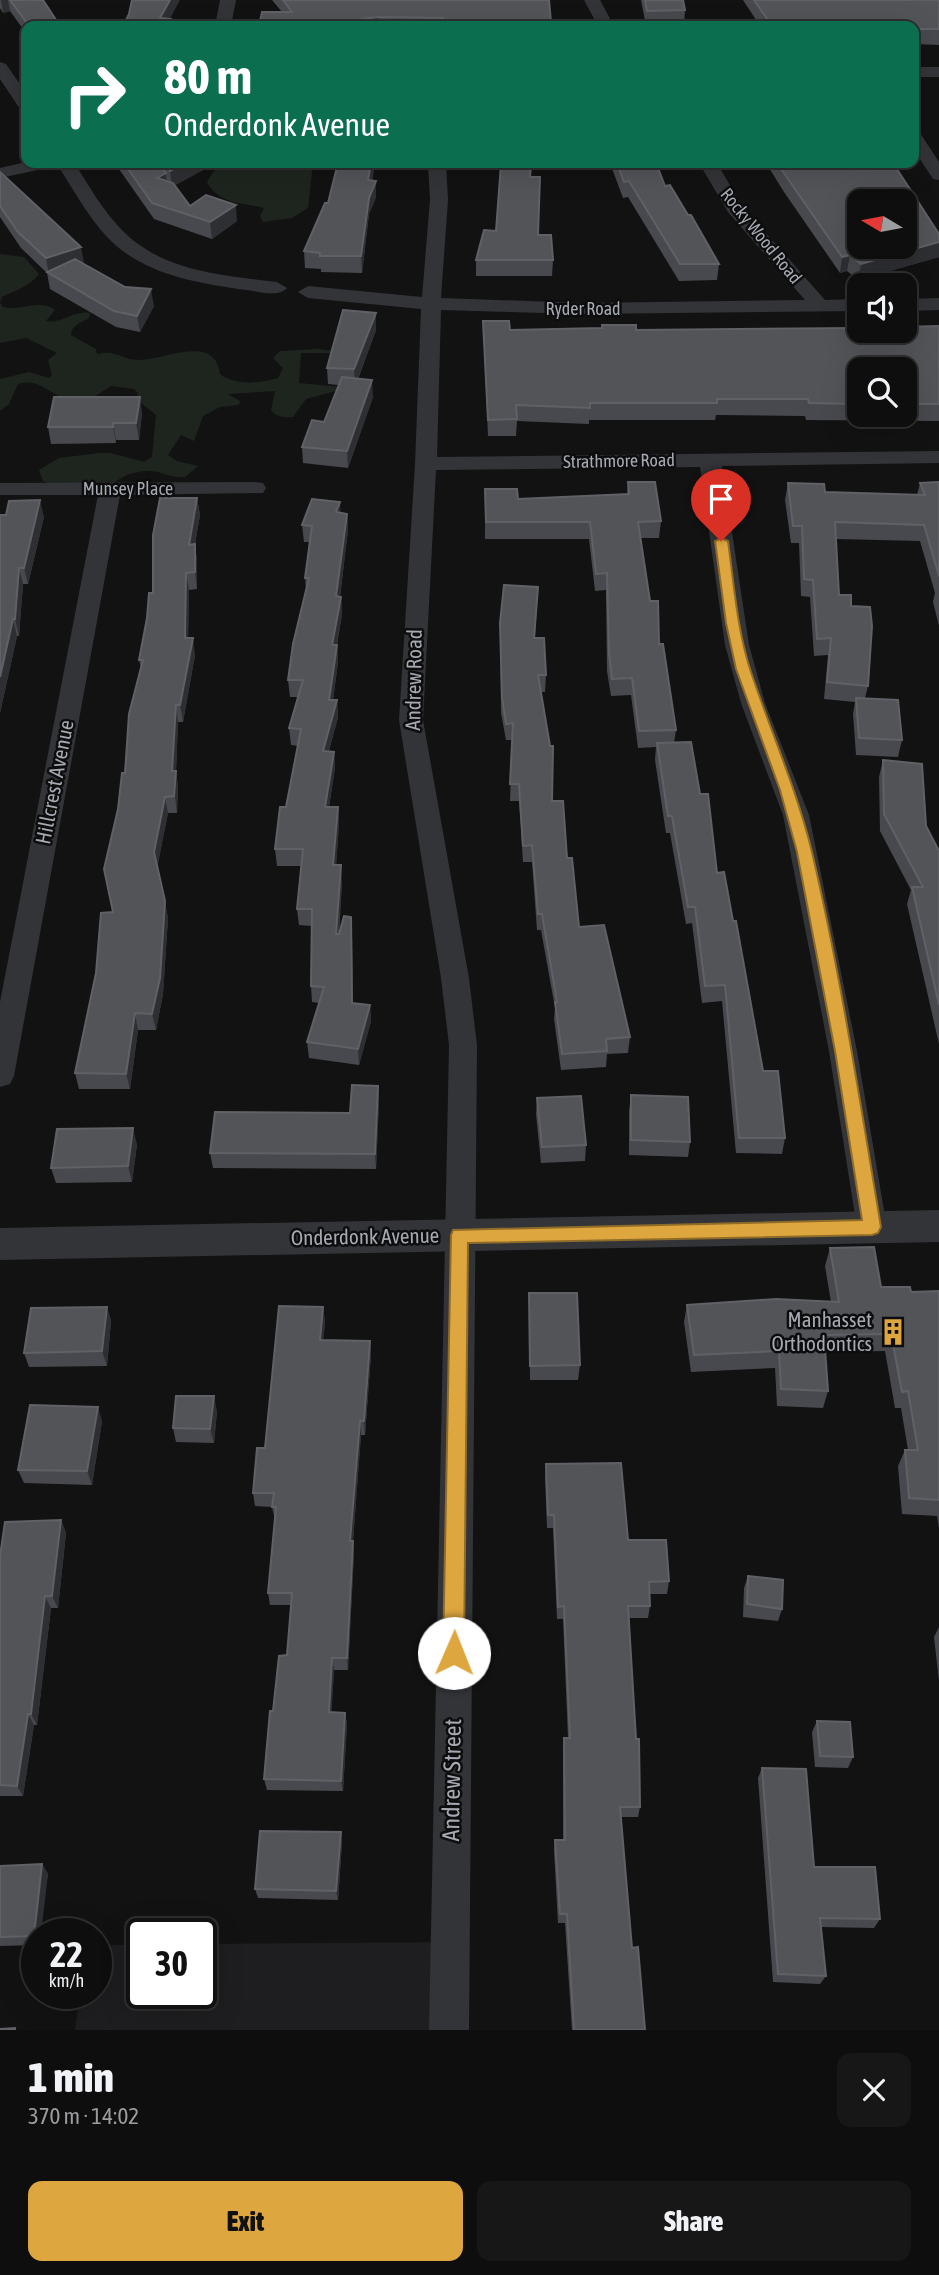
<!DOCTYPE html>
<html lang="en">
<head>
<meta charset="utf-8">
<style>
	:root { --surface:#0e0e0e; --page:#171717; --text:#f1f3f6; --muted:#9b9c9e; --line:#2e2e2e; --accent:#dea63f }
	body { margin:0; font-family:"Asap Condensed",sans-serif; background:var(--page); color:var(--text); height:100vh; display:flex; flex-direction:column; font-size:26px; white-space:nowrap }
	* { box-sizing:border-box; margin:0 }
	p { font-size:23px; color:var(--muted) }
	.icon { flex:none; width:38px; height:38px; fill:none; stroke:currentColor; stroke-width:2; stroke-linecap:round; stroke-linejoin:round }
	.map { position:relative; height:2030px; overflow:hidden }
	.panel { display:flex; flex-direction:column; background:var(--surface); flex:1 }
	.panel>* { flex:none }
	.hud { position:absolute; left:21px; top:21px; width:898px; height:147px; border-radius:14px; box-shadow:0 7px 28px #0002,0 0 0 2px var(--line); background:#0b6e4f; color:#fff; overflow:hidden }
	.needle { width:46px; rotate:280deg }
	.fabs { position:absolute; left:847px; top:189px; display:grid; gap:14px }
	.fabs a { display:grid; place-items:center; width:70px; height:70px; border-radius:14px; background:var(--surface); box-shadow:0 7px 28px #0002,0 0 0 2px var(--line); font-size:35px }
	.speed { position:absolute; left:21px; top:1918px; display:flex; gap:14px; font-size:35px; font-weight:700; text-align:center }
	.speed>* { display:grid; place-content:center; width:91px; height:91px; border-radius:50%; background:var(--surface); box-shadow:0 7px 28px #0002,0 0 0 2px var(--line); line-height:1 }
	.speed small { font-size:18px; font-weight:400 }
	.speed .limit { border:4px solid #111; border-radius:10px; background:#fff; color:#111 }
	.pin { position:absolute; display:grid; place-items:center; width:60px; height:60px; color:#fff; margin:-72px -30px; border-radius:50% 50% 50% 0; rotate:-45deg; box-shadow:0 0 7px #0007 }
	.pin .icon { rotate:45deg }
	.me { position:absolute; width:77px; margin:-38px; rotate:1deg; stroke-linejoin:round; filter:drop-shadow(0 0 5px #0008) }
	.turn { display:flex; align-items:center; gap:24px; height:147px; padding:0 28px; font-size:32px }
	.turn .icon { width:91px; height:91px; stroke-width:2.5 }
	.turn b { display:block; font-size:49px; line-height:60px }
	.round { display:grid; place-items:center; flex:none; width:74px; height:74px; border-radius:14px; background:var(--page) }
	.headline { display:flex; align-items:center; justify-content:space-between; height:119px; padding:0 28px }
	h1 { font-size:42px; font-weight:800; line-height:52px }
	.cta { display:flex; gap:14px; margin-top:auto; padding:14px 28px }
	.cta a { flex:1; height:80px; border-radius:14px; background:var(--accent); color:#111; font-size:28px; font-weight:800; line-height:80px; text-align:center }
	.cta a+a { background:var(--page); color:var(--text) }
	.map>svg:first-child { display:block }
</style>
</head>
<body>
<div class="map">
<svg width="939" height="2030" viewBox="0 0 939 2030">
	<rect width="100%" height="100%" fill="#121213"/>
	<!-- built -->
	<path fill="#1e1e20" d="M450 1942 449 2030H75L80 1993H96V1945H142V1993H201V1944Z"/>
	<!-- green -->
	<g fill="#1e251f">
		<path d="M227 163H313L308 208 292 218 263 222 260 216 264 209 261 207C239 203 218 203 207 182L213 172Z"/>
		<path d="M0 254 24 257 39 274C29 287 16 290 2 297L0 303 3 307C20 312 39 298 55 310L46 321C63 324 73 310 90 313L89 318C81 323 72 324 71 335L96 349 97 354C116 349 122 360 139 360 165 360 215 333 220 374 234 386 261 383 278 378L283 368 273 358 280 351 318 349 350 353H301L299 383 362 389 336 391 306 399 293 417C285 418 276 417 271 410L275 391 228 394 241 402 238 405 220 407 203 416 194 441 181 435 168 455 177 461 198 466 185 477C170 478 163 472 151 471 132 470 119 478 105 490L50 484 43 481 39 470 59 458 99 453H111L144 462 152 457 156 415 136 399 138 393 134 389 111 386C102 391 96 397 86 400 57 407 44 375 18 384L9 404 0 411V379L29 372 49 378 52 375 48 360 57 353 26 338 0 343Z"/>
	</g>
	<g fill="none" stroke-linecap="round" stroke-linejoin="round">
		<!-- minor -->
		<g fill="#333438" fill-rule="evenodd">
			<path d="M220 0H236L231 26H215Z"/>
			<path d="M584 0H600L614 26H598Z"/>
			<path d="M0 62 6 64 26 93V110L20 109 0 79Z"/>
			<rect x="914" y="67" width="25" height="10"/>
			<path d="M914 132 920 133 939 162V180L933 179 914 150Z"/>
			<path d="M26 162 55 163 52 167 0 178V168Z"/>
			<path d="M56 163H74C89 185 102 210 121 229 162 272 222 275 277 282L287 288C278 298 258 291 246 290 197 283 144 275 108 238 87 216 73 188 56 163Z"/>
			<path d="M428 163H446L448 200 441 298 583 303 805 300 728 212 699 163H717L742 206 825 300 859 299V311L583 314 441 310 437 457 939 451V463L722 466 749 645 765 703 809 815 857 1051 887 1228 883 1237 872 1241 861 1237 857 1228 829 1051 783 815 741 703 725 645 700 467 436 470 423 720 469 978 477 1045 469 2030H429L449 1045 441 978 399 720 415 464 421 309 308 298 298 292 308 286 422 297 430 200Z"/>
			<path d="M939 298V310L905 311V299Z"/>
			<path d="M255 482 263 483 266 488 263 493 120 495 14 1076 10 1084 0 1087V1002L98 495H0V483Z"/>
		</g>
		<!-- tertiary -->
		<path fill="#333438" fill-rule="evenodd" d="M939 1210V1242L0 1260V1228Z"/>
	</g>
	<!-- wall -->
	<g fill="#48494e" fill-rule="evenodd">
		<path d="M0 0H43L60 26H26V33L10 11 3 13 0 8Z"/>
		<path d="M272 0H549L551 26H259L282 12Z"/>
		<path d="M641 0H683L685 10 684 25 646 26Z"/>
		<path d="M743 0H939V45L914 44V26H760Z"/>
		<path d="M118 163H216L175 185 190 206 237 221 212 239 154 219 119 169Z"/>
		<path d="M338 163H375L372 181H376V197L369 214 362 273 321 272V269L305 268 304 251 328 203Z"/>
		<path d="M497 163H525L524 165 531 177 538 235 553 260 552 276H476V260L496 231 501 166H497Z"/>
		<path d="M610 163H656L665 186 719 264 717 280 679 281 628 197 623 198Z"/>
		<path d="M766 163H893L939 234V257L858 280 847 271 840 273 784 192Z"/>
		<path d="M0 172 83 263 154 306 140 332 116 327 50 289 47 273 21 248 0 217Z"/>
		<path d="M376 313V330L358 379 373 397 348 468 303 463 302 447 324 422 339 385 328 384 327 368Z"/>
		<path d="M483 321 510 330 767 329 939 326V421L806 420 805 416 716 415 715 420H589V424L517 421 516 436H488ZM859 369H905V415H859Z"/>
		<path d="M142 413 139 440H116V443L51 444 48 427Z"/>
		<path d="M628 482 661 521 659 538H640L650 601 676 730 674 743 700 794 717 873 733 921 763 1071 785 1138 782 1154 736 1153 722 1001 702 1003 692 923 686 924 670 833H666L655 760 656 747 638 748 631 695 611 696 607 671 606 590 595 591 589 539H485V489L518 499 627 494Z"/>
		<path d="M939 482V626L933 602 935 593 920 541 836 539 839 595 851 606 868 686 865 698 902 740 898 757 856 755 853 714 855 702 824 699 828 655 814 656 810 597 801 596 799 543H791L785 500 788 483 825 492 917 495 920 483Z"/>
		<path d="M197 498 200 515 195 544 197 561V589L189 590 188 638 195 655 183 722H178L176 771 178 787 177 813H168L157 867 168 918 163 994 156 1030H138L130 1089H79L75 1073 113 912 118 809 141 668 139 660 153 593Z"/>
		<path d="M340 502V513L347 514 348 530 340 597H341L342 614 337 645 338 662 333 700H337L338 717 329 751 334 752 335 768 329 807H338L339 824 336 865 342 882 339 934 352 933 353 1003 370 1005 371 1021 359 1065 309 1058 307 1042 319 1003 312 1002 311 986 312 926 299 925 297 909 301 866H277L275 849 286 807 298 746 291 745 289 728 298 697H290L288 680 306 590 305 578 310 542H304L302 525Z"/>
		<path d="M0 515 44 517 28 584H23L19 636H17L0 713Z"/>
		<path d="M537 604 535 638 546 675 545 692H541L552 801 567 858 579 927 630 1037 628 1053 607 1054 606 1067 561 1070 554 1019 555 1008 541 930H537L532 862H523L519 801H510L512 740H506L501 713 500 623Z"/>
		<path d="M883 760 926 826 939 851V1044L907 904 911 890 880 831 879 777Z"/>
		<path d="M378 1086 379 1101 376 1169 213 1168 210 1153 350 1113Z"/>
		<path d="M631 1095 690 1142 688 1157 629 1155V1111Z"/>
		<path d="M537 1098 586 1145 585 1161 541 1163 536 1114Z"/>
		<path d="M137 1144 132 1182 56 1183 51 1168Z"/>
		<path d="M830 1248 881 1287 911 1292 939 1291V1528L937 1516 902 1514 898 1466 905 1450H908L901 1408H895L885 1351 825 1352 828 1391 823 1408 777 1406 775 1368 691 1372 684 1322 687 1305 831 1302 825 1266Z"/>
		<path d="M529 1293 580 1365 578 1380H530Z"/>
		<path d="M107 1307 111 1321 107 1366 29 1367 24 1353Z"/>
		<path d="M323 1307 325 1322 323 1340 370 1341 371 1355 365 1435H361L353 1541 354 1554 348 1670H334L331 1713H345L347 1724 343 1791 267 1790 264 1779 273 1711 287 1655 291 1605H270L268 1593 275 1520 272 1507 255 1506 253 1493 265 1448Z"/>
		<path d="M217 1411 214 1443 176 1442 173 1428Z"/>
		<path d="M102 1421 92 1485 24 1483 18 1470Z"/>
		<path d="M546 1464 628 1540 669 1581 667 1594H650V1606L648 1618H629L640 1807 638 1817H621L632 1948 645 2030H572L565 1923H558L554 1850 555 1840H563V1749L564 1738H568L563 1619H557L553 1528H547L545 1477Z"/>
		<path d="M61 1520 66 1533 58 1608H51L37 1725H34L23 1796H0V1556Z"/>
		<path d="M748 1576 782 1609 778 1621 743 1617 744 1588Z"/>
		<path d="M939 1627V1681L934 1637Z"/>
		<path d="M817 1721 853 1757 848 1768 815 1767 812 1732Z"/>
		<path d="M762 1768 814 1867 880 1919 874 1928 821 1927 826 1976 820 1984 773 1982 758 1778Z"/>
		<path d="M342 1842 338 1900 258 1898 255 1889Z"/>
		<path d="M42 1864 48 1874 37 1934V1945L0 1946V1866Z"/>
	</g>
	<!-- shaded-wall -->
	<g fill="#2e2f32">
		<path d="M1 0H8L10 11 3 13Z"/>
		<path d="M170 0H180L166 26 160 18Z"/>
		<path d="M379 17V26H361L362 19Z"/>
		<path d="M158 163H216L172 187 170 171 164 163 168 189 157 178Z"/>
		<path d="M371 163H375L369 196 368 180Z"/>
		<path d="M376 181V197L369 214 362 273 361 256 369 198Z"/>
		<path d="M236 205 237 221 212 239 210 222Z"/>
		<path d="M939 242V257L858 280 861 264Z"/>
		<path d="M81 247 84 263 49 275 46 258Z"/>
		<path d="M850 255 847 271 840 273 842 257Z"/>
		<path d="M151 289 154 306 140 332 137 316Z"/>
		<path d="M376 313V330L355 386 354 369Z"/>
		<path d="M372 380 373 397 348 468 347 451Z"/>
		<path d="M140 397 142 413 139 440 136 423Z"/>
		<path d="M113 423 116 440V443L113 427Z"/>
		<path d="M197 498 200 515 192 561 189 545Z"/>
		<path d="M40 500 44 517 28 584 24 568Z"/>
		<path d="M340 502 341 519 336 512Z"/>
		<path d="M347 514 348 530 338 613 336 596Z"/>
		<path d="M195 544 197 561V589L195 572Z"/>
		<path d="M19 568 23 584 19 636 15 619Z"/>
		<path d="M186 573 189 590 188 654 185 638Z"/>
		<path d="M341 597 342 614 334 662 332 645Z"/>
		<path d="M13 619 17 636 0 713V677Z"/>
		<path d="M193 638 195 655 183 722 180 705Z"/>
		<path d="M337 645 338 662 331 716 329 700Z"/>
		<path d="M337 700 338 717 324 768 323 751Z"/>
		<path d="M176 705 178 722 176 771 178 787 177 813 172 771Z"/>
		<path d="M334 752 335 768 326 824 325 807Z"/>
		<path d="M165 797 168 813 157 869 154 852Z"/>
		<path d="M338 807 339 824 335 882 333 865Z"/>
		<path d="M341 865 342 882 337 950 336 934Z"/>
		<path d="M165 901 168 918 163 994 156 1030 152 1014Z"/>
		<path d="M351 917 352 933 353 1019 352 1003Z"/>
		<path d="M370 1005 371 1021 359 1065 358 1049Z"/>
		<path d="M135 1013 138 1030 130 1089 126 1074Z"/>
		<path d="M378 1086 379 1101 376 1169 375 1154Z"/>
		<path d="M133 1128 137 1144 132 1182 128 1166Z"/>
		<path d="M107 1307 111 1321 107 1366 102 1351Z"/>
		<path d="M323 1307 325 1322 322 1354 320 1340Z"/>
		<path d="M370 1341 371 1355 365 1435 364 1421Z"/>
		<path d="M214 1396 217 1411 214 1443 210 1429Z"/>
		<path d="M98 1407 102 1421 92 1485 87 1471Z"/>
		<path d="M360 1421 361 1435 352 1554 350 1541Z"/>
		<path d="M61 1520 66 1533 58 1608 52 1596Z"/>
		<path d="M353 1541 354 1554 348 1670 347 1658Z"/>
		<path d="M45 1596 51 1608 37 1725 31 1714Z"/>
		<path d="M332 1658 334 1670 331 1724 329 1712Z"/>
		<path d="M345 1713 347 1724 343 1791 341 1781Z"/>
		<path d="M28 1714 34 1725 23 1796 17 1786Z"/>
		<path d="M341 1832 342 1842 338 1900 336 1891Z"/>
		<path d="M42 1864 48 1874 41 1934H37V1940L34 1936Z"/>
	</g>
	<!-- building -->
	<g fill="#525458" stroke="#5f6166" stroke-width="2" fill-rule="evenodd">
		<path d="M10 0H43L60 26H29Z"/>
		<path d="M132 0H170L160 18 171 19 168 26H123L129 14Z"/>
		<path d="M283 0H549L551 22H523V26H490V22H443V18L379 17 362 19 361 25 299 22 297 26H259L262 12H292Z"/>
		<path d="M645 0H683L685 10 647 11Z"/>
		<path d="M754 0H939V29H914V26H772Z"/>
		<path d="M124 163H158L166 173 157 178 173 183 190 206 206 195 236 205 210 222 152 203Z"/>
		<path d="M164 163H185L170 171Z"/>
		<path d="M338 163H371L368 180 376 181 369 198 361 256H320V253L304 251 325 203H328Z"/>
		<path d="M617 163H656L665 186 670 185 688 215H691L719 264H680L629 181 624 182Z"/>
		<path d="M777 163H893L939 234V242L861 264 850 255 842 257ZM859 201H905V247H859Z"/>
		<path d="M501 164 531 165 530 177H540L538 235H551L553 260H476L484 230 496 231Z"/>
		<path d="M0 172 81 247 46 258 18 232 0 206Z"/>
		<path d="M75 259 125 287 151 289 137 316 114 311 47 272Z"/>
		<path d="M343 310 376 313 354 369 327 368Z"/>
		<path d="M483 321H509L510 330 602 328V325H636V330L859 328V331H905V327L939 326V404H905V369H859V404L809 403 808 399H717V403H590V408L516 405 517 419 488 420Z"/>
		<path d="M342 377 372 380 347 451 302 447 312 420 324 422Z"/>
		<path d="M54 397H140L136 423H113V427H48Z"/>
		<path d="M628 482H655L661 521 638 522 650 601H658L659 644H663L676 730 639 731 632 678 612 679 609 654 607 573 596 574 590 522H486L485 489H517L518 499 629 494Z"/>
		<path d="M939 482V576L924 525 835 522 839 595H851V606L870 607 872 626 868 686 827 682 831 638 817 639 813 580 804 579 802 526H793L788 483 824 484 825 492 925 495 920 483Z"/>
		<path d="M160 498H197L189 545 195 544V572L186 573 185 638H193L180 705H176L172 771H176L174 796 165 797 154 852 165 901 160 978 152 1014 135 1013 126 1074 75 1073 96 973 101 913 113 912 104 869 118 809 122 773H125L129 714 143 660H139L147 618 149 593H153V535Z"/>
		<path d="M312 499 340 502 336 512 347 514 336 596 341 597 332 645H337L329 700H337L323 751 334 752 325 807H338L333 865H341L336 934H339L344 916 351 917 352 1003 370 1005 358 1049 307 1042 324 987 311 986 312 909H297L303 849H275L280 807H286L301 729 289 728 303 680H288L293 644 309 578H305L312 526 302 525Z"/>
		<path d="M40 500 24 568H19L15 619H13L0 677V515H6L9 501Z"/>
		<path d="M504 585 538 587 534 638H544L546 675H538L550 746H553L552 801H563L567 858H572L579 927 604 925 630 1037 606 1039 607 1051 562 1054 555 1002H557L542 914H538L532 845 523 846 519 784H510L513 723 506 724 502 697 500 623Z"/>
		<path d="M856 698 898 700 902 740 859 738Z"/>
		<path d="M691 742 700 794H708L717 873 724 872 733 921H736L763 1071H778L785 1138H739L725 985 705 986 695 907H688L672 816H668L657 743Z"/>
		<path d="M883 760 922 764 926 826 939 851V1005L912 887H923L884 814Z"/>
		<path d="M352 1085 378 1086 375 1154 210 1153 215 1112 350 1113Z"/>
		<path d="M631 1095 688 1097 690 1142 631 1140Z"/>
		<path d="M581 1096 586 1145 542 1147 537 1098Z"/>
		<path d="M133 1128 128 1166 51 1168 57 1129Z"/>
		<path d="M874 1247 881 1287H910L911 1292 939 1291V1500L909 1498 905 1450H918L908 1391 902 1392 891 1334 824 1335 828 1391 781 1389 779 1351 694 1355 687 1305 776 1299 839 1302 830 1248Z"/>
		<path d="M529 1293H577L580 1365 530 1366Z"/>
		<path d="M279 1306 323 1307 320 1340 370 1341 364 1421H360L350 1541H353L347 1658H332L329 1712 345 1713 341 1781 264 1779 270 1711H273L279 1656 287 1655 292 1593H268L276 1507H272L274 1493H253L257 1448H265Z"/>
		<path d="M107 1307 102 1351 24 1353 31 1308Z"/>
		<path d="M176 1396H214L210 1429 173 1428Z"/>
		<path d="M30 1405 98 1407 87 1471 18 1470Z"/>
		<path d="M621 1463 628 1540H666L669 1581 649 1582 650 1606H628L636 1739H639L640 1807H620L632 1948 638 1947 645 2030H574L567 1914H560L555 1840H565L564 1738H570L564 1606 558 1607 554 1515H548L546 1464Z"/>
		<path d="M61 1520 52 1596H45L31 1714H28L17 1786 0 1785V1556L5 1522Z"/>
		<path d="M748 1576 783 1580 782 1609 747 1604Z"/>
		<path d="M817 1721 850 1722 853 1757 820 1756Z"/>
		<path d="M762 1768 806 1769 814 1867H875L880 1919 820 1918 826 1976 778 1974Z"/>
		<path d="M260 1831 341 1832 336 1891 255 1889Z"/>
		<path d="M42 1864 34 1936 0 1937V1866Z"/>
		<path d="M15 2028V2030H0V2029Z"/>
	</g>
	<!-- route -->
	<path fill="#dea63f" stroke="#906c29" stroke-width="2" d="M721 538 728 541C734 584 737 630 751 672 771 732 797 790 812 852 841 976 860 1102 881 1227L878 1233 872 1235 468 1243 464 1653 461 1660 454 1663 446 1660 443 1653 451 1235 453 1230 862 1220 835 1051 797 852 780 790 736 669 726 623 715 541Z"/>
	<!-- icons -->
	<defs>
		<symbol id="building-bare" viewBox="-9 -9 18 18"><path d="M-4-6H4V6H1V3H-1V6H-4ZM-2.5-4.3h1.7v1.8h-1.7ZM.8-4.3h1.7v1.8H.8ZM-2.5-1h1.7V.8h-1.7ZM.8-1h1.7V.8H.8Z" fill="#dea63f" stroke="#0d0d0e" stroke-width="2.5" paint-order="stroke"/></symbol>
	</defs>
	<g fill-rule="evenodd">
		<use href="#building-bare" x="874" y="1313" width="38" height="38"/>
	</g>
	<g text-anchor="middle" stroke-width="5" stroke-linejoin="round" paint-order="stroke">
		<!-- far-street labels -->
		<g font-size="18" fill="#a5a9b2" stroke="#0d0d0e">
			<text transform="translate(761 236) rotate(51)" y="6">Rocky Wood Road</text>
			<text x="583" y="315">Ryder Road</text>
			<text transform="translate(619 461) rotate(-1)" y="6">Strathmore Road</text>
			<text x="128" y="495">Munsey Place</text>
		</g>
		<!-- street labels -->
		<g font-size="21" fill="#a5a9b2" stroke="#0d0d0e">
			<text transform="translate(414 680) rotate(-89)" y="7">Andrew Road</text>
			<text transform="translate(55 782) rotate(-79)" y="7">Hillcrest Avenue</text>
			<text transform="translate(365 1237) rotate(-1)" y="7">Onderdonk Avenue</text>
		</g>
		<!-- poi labels -->
		<g font-size="21" fill="#a5a9b2" stroke="#0d0d0e" text-anchor="end">
			<text x="872" y="1327">Manhasset<tspan x="872" dy="24">Orthodontics</tspan></text>
		</g>
		<!-- near-street labels -->
		<g font-size="24" fill="#a5a9b2" stroke="#0d0d0e">
			<text transform="translate(452 1780) rotate(-89)" y="8">Andrew Street</text>
		</g>
	</g>
</svg>
<div class="fabs">
<a><svg class="needle" viewBox="-14 -14 28 28"><path d="M0-13l5 13h-10z" fill="#e53935"/><path d="M0 13l5-13h-10z" fill="#9b9c9e"/></svg></a>
<a><svg class="icon" aria-label="sound" viewBox="0 0 24 24"><path d="M4 9h4l5-4v14l-5-4H4zM17 9q2 3 0 6"/></svg></a>
<a><svg class="icon" aria-label="search" viewBox="0 0 24 24"><circle cx="10" cy="10" r="6"/><path d="M15 15l6 6"/></svg></a>
</div>
<div class="speed"><div>22<small>km/h</small></div><div class="limit">30</div></div>
<div class="pin" style="left:721px;top:541px;background:#d93025"><svg class="icon" aria-label="arrive" viewBox="0 0 24 24"><path d="M6 21V4h12l-3 4 3 4H6"/></svg></div>
<svg class="me" style="left:454px;top:1653px" viewBox="-20 -20 40 40"><circle r="19" fill="#fff"/><path d="M0-13L10 11 0 6-10 11z" fill="#dea63f"/></svg>
<div class="hud">
<div class="turn"><svg class="icon" aria-label="right" viewBox="0 0 24 24"><path d="M7 20v-9h11M14 6l5 5-5 5"/></svg><div><b>80 m</b>Onderdonk Avenue</div></div>
</div>
</div>
<section class="panel">
<div class="headline"><div><h1>1 min</h1><p>370 m · 14:02</p></div><a class="round"><svg class="icon" aria-label="close" viewBox="0 0 24 24"><path d="M6 6l12 12M18 6L6 18"/></svg></a></div>
<div class="cta"><a>Exit</a><a>Share</a></div>
</section>
</body>
</html>
